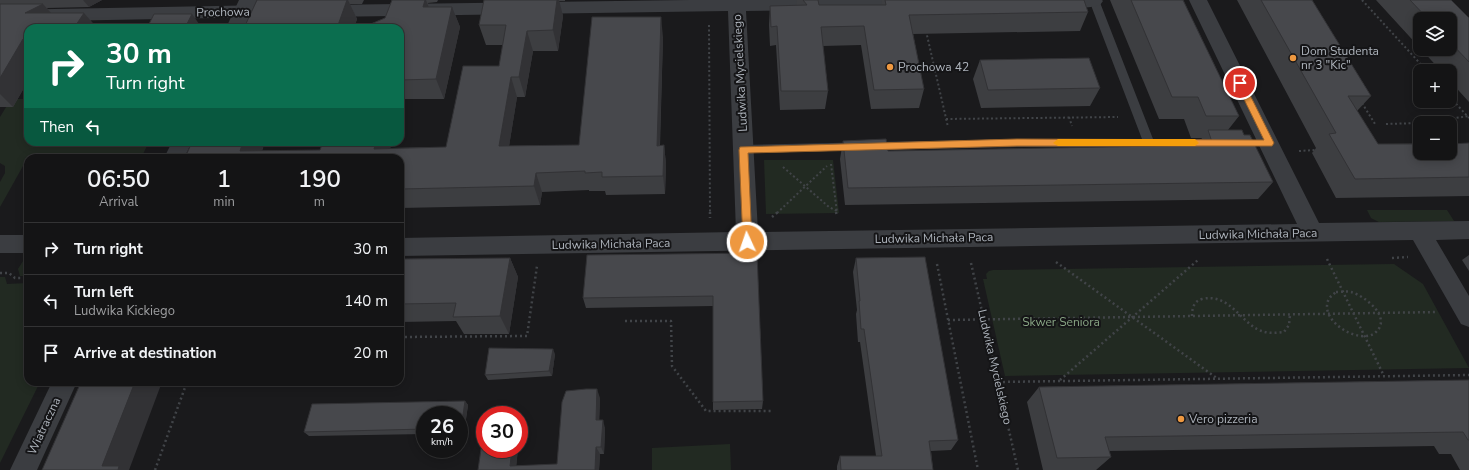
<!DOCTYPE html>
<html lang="en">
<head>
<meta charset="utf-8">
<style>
	:root { --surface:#141415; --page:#212122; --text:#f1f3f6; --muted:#9d9ea0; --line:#333334 }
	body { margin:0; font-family:"Nunito Sans",sans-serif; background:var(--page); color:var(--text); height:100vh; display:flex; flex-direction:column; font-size:15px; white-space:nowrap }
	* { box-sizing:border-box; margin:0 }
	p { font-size:13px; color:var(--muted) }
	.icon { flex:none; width:22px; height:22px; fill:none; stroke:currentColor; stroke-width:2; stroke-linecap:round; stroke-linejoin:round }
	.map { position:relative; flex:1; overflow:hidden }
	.details { position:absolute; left:24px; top:154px; width:380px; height:232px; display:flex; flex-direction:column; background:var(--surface); border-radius:12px; box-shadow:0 2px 10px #0003,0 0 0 1px var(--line) }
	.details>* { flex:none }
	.guide { position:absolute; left:24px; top:24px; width:380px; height:122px; border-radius:12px; box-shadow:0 2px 10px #0003,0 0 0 1px var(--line); background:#0b6e4f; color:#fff; overflow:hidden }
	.fabs { position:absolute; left:1413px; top:12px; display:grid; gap:8px }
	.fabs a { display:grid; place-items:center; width:44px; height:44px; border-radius:8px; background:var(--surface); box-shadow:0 2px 10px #0003,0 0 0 1px var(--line); font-size:20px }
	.speed { position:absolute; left:416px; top:406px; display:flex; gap:8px; font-size:20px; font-weight:700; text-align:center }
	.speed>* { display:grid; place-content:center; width:52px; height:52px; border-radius:50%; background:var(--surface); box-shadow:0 2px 10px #0003,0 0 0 1px var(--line); line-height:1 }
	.speed small { font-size:10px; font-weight:400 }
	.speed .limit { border:6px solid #d22; background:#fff; color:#111 }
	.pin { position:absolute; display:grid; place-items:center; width:34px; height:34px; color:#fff; margin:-17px; border:2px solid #fff; border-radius:50%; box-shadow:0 1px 4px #0007 }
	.me { position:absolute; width:44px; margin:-22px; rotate:357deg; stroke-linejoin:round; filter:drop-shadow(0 0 3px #0008) }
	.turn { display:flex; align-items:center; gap:14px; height:84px; padding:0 16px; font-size:18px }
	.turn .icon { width:52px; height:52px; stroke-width:2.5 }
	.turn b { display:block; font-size:28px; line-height:34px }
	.then { display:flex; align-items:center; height:38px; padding:0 16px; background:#0003; gap:8px; font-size:15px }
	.eta { display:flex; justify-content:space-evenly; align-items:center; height:68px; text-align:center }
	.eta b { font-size:24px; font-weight:600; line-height:28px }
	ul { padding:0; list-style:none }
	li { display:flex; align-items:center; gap:12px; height:52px; padding:0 16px; border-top:1px solid var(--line) }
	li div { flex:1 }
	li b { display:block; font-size:15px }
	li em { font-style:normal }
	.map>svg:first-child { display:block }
</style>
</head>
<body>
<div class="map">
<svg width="1469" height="470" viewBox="0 0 1469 470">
	<rect width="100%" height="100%" fill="#1a1a1c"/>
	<!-- green -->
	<g fill="#222a22">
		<path d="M11 99H28V142H149L141 158H28V165L23 166 0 207V182L5 173V166L0 163V117Z"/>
		<path d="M764 160H833L839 213 766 214Z"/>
		<path d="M1367 210H1447L1454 221 1379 222 1371 218Z"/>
		<path d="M28 253V276H20L18 269Z"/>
		<path d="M1394 264 1423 284 1469 368 1005 376 983 279H987L986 274 989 271 993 270Z"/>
		<path d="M0 277H5L7 284 28 283V382H40L0 463Z"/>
		<path d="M730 444 731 470H652V448Z"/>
	</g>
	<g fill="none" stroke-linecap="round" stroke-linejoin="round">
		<!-- path-far1 -->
		<g stroke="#414448" stroke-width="2" stroke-dasharray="2 2.5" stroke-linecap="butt">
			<path d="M1362 0 1427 71"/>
			<path d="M709 25 710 213"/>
			<path d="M926 31 948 127"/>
			<path d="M1450 97 1469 118"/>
			<path d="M1362 103 1375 124"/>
			<path d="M1069 117 1072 126"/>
			<path d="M946 119 1118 117"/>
			<path d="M1421 123 1469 116"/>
			<path d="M1386 124 1420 123"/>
			<path d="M1299 151 1316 150"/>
			<path d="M831 164 837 213"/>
			<path d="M783 167 829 207 837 211"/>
			<path d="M777 213 827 166"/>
		</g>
		<!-- path -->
		<g stroke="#414448" stroke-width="2.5" stroke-dasharray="2 3" stroke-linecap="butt">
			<path d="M710 212V218"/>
			<path d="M836 212 837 217"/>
			<path d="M772 217 778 212"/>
			<path d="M1392 258 1408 257"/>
			<path d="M1327 259 1384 376"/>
			<path d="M1056 262 1218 379"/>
			<path d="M971 263 1018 470"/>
			<path d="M937 264 978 470"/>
			<path d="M0 273H9L15 278H28"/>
			<path d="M1336 292C1341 292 1346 291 1351 292 1365 296 1392 317 1376 332 1361 346 1320 322 1328 301 1329 297 1333 295 1336 292Z"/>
			<path d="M1192 316C1192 308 1194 301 1202 299 1228 293 1239 319 1257 329 1266 334 1275 333 1284 332L1289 325 1290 315"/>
			<path d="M948 320 1438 312"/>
			<path d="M625 321H671L672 366 706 411H773"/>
			<path d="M400 337 527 336 537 266"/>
			<path d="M1060 380 1198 260"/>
			<path d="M998 382 1469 375"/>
			<path d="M155 470 187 382"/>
		</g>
		<!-- service -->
		<path fill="#3b3d41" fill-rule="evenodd" d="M1089 0H1099L1153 139H1214L1218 140 1220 143 1218 146 1214 147H1017L743 153 739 152 737 149 739 146 743 145 1017 139H1142Z"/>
		<!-- minor -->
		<g fill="#3b3d41" fill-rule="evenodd">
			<path d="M689 0H918L920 3 917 7 911 9 746 11 758 232 1297 224 1189 0H1207L1319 223 1469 221V239L1436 240 1469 296V327L1461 324 1413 240 400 256V238L736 232 728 11 324 17 318 15 315 11 318 7 324 5Z"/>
			<path d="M1048 0H1102L1103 1 1100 5C1088 9 1062 9 1050 5Z"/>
			<path d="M263 5 269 7 272 11 269 15 263 17 0 22V10Z"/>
			<rect x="0" y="235" width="28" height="18"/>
		</g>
		<!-- tertiary -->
		<g fill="#3b3d41" fill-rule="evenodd">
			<path d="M239 0H257L244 28H226Z"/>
			<path d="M172 142H192L184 158H164Z"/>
			<path d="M52 382H77L37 470H10Z"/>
		</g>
	</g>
	<!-- wall -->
	<g fill="#3d3e41">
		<path d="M0 0H102L89 7 47 8 51 13H84L97 28H28V81L13 107H0Z"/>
		<path d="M257 0H364L362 4H350L357 19 354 28H244Z"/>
		<path d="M392 0H438L437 2 428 3 429 7H452L460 27 444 99H403L400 111V28H367L366 26 385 18Z"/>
		<path d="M484 0H565V1H559L563 16 558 51H533L525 97H517L509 146 579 145 663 37 660 146 664 145 666 164 665 194 606 195 605 191H589V190L542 192 540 205 400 208V158H185L192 142H265L262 151 320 150 323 142H392L390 148 446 147 499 66 503 45H486L479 25Z"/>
		<path d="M797 0H818L819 5H881L882 0H1084L1088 12 1080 31 913 34 924 89 919 108 871 109 861 45 823 46 828 91 825 109 780 110 776 45 770 46 769 25 770 6 796 5Z"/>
		<path d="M1110 0H1183L1239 116 1228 130 1244 135 1273 182 1258 199 845 205 840 159 843 141 888 151 1197 146 1202 138H1191L1184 119H1159Z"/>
		<path d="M1237 0H1312L1371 96 1357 111 1378 144 1469 143V196L1336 198 1312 153 1316 148Z"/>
		<path d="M1376 0H1451L1469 18V102L1450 81V71H1441L1421 49H1450V19H1420V48Z"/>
		<path d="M980 60 1100 88 1090 106 981 108 973 79Z"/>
		<path d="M757 253 763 401 762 409 713 410V306L586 308 583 298Z"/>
		<path d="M1469 255V271L1462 260Z"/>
		<path d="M510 258 518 277 509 334H464L456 321 400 322V259Z"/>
		<path d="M856 258 958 440 951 450 931 451 933 470H837V466L840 456H876L860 342H858L856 314 857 310 853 272Z"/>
		<path d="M555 354 552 376 488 380 485 375Z"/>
		<path d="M1469 380V470H1460L1451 454H1439L1434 446 1109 451 1111 457 1096 470H1043L1027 402 1039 387Z"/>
		<path d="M600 398 599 420 605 428 604 454H600L599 470H478L518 449 516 466 557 464Z"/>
		<path d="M465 401 468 405 464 433H459V415H425V434L309 436 304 432Z"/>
	</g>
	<!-- shaded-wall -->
	<g fill="#323235">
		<path d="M83 0H102L89 7Z"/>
		<path d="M347 0H348L357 19 354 28H337Z"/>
		<path d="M425 0H426L433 18 423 7Z"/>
		<path d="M557 0H559L563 16 558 51 553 30Z"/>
		<path d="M43 4 60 23 25 13Z"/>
		<path d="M452 7 460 27 444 99 436 79Z"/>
		<path d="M84 13 97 28H74Z"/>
		<path d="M192 14 202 28H185Z"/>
		<path d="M661 17 663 37 659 165 657 146Z"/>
		<path d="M527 31 533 51 525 97 519 77Z"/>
		<path d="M23 39 28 44V81L13 107 0 94V78Z"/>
		<path d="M511 77 517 97 506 165 499 146Z"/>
		<path d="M400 93 403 99 400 111Z"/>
		<path d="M243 142H265L259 158 240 151Z"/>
		<path d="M376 142H392L388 158 374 149Z"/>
		<path d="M664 145 666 164 665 194 663 176Z"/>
		<path d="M536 173 542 192 540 205 534 186Z"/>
		<path d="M510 258 518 277 509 334 500 316Z"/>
		<path d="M553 349 555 354 552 376 549 371Z"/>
		<path d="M135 382H162L129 470H110L102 466Z"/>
		<path d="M597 389 600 398 599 428 596 420Z"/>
		<path d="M465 401 468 405 464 433 461 429Z"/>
		<path d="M519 417 521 421 519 440Z"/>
		<path d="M603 420 605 428 604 454 601 447Z"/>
		<path d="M596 447 600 454 599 470H595Z"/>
		<path d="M512 449H518L516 470 510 466Z"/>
	</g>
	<!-- building -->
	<g fill="#47484c" stroke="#323235">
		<path d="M257 0H347L337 28H244Z"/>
		<path d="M392 0H425L423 7H452L436 79 400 80V28H370L366 26 385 18Z"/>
		<path d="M484 0H557L553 30 527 31 519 77H511L499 146 579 145 592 17H661L657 146 664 145 663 176 602 177V172L585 173V171L536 173 534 186 400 189V158H185L192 142H243L240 151 320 150 323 142H376L374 149 446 147 463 66H499L506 25H479Z"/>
		<path d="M803 0H818L819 5H886L885 0H1084L1088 12 909 15 924 89 874 90 864 26 821 27 828 91H781L777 26 771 27 770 6 807 5Z"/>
		<path d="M1131 0H1183L1239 116H1206L1198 97H1172Z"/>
		<path d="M1261 0H1312L1371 96H1348L1378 144H1420V153H1450V144L1469 143V177L1355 179 1329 134 1336 133Z"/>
		<path d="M1410 0H1451L1469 18V62L1450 42V19H1428Z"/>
		<path d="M0 4H43L25 13H84L74 28H28V39H23L0 78Z"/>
		<path d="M154 14H192L185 28H147Z"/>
		<path d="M1089 58 1100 88 988 90 980 60Z"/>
		<path d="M1208 130H1242L1244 135H1250L1273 182 848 188 843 141 886 139 888 151 1213 145Z"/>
		<path d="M757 253 763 401 713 402V296L583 298 587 255Z"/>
		<path d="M925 257 958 440 929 441 933 470H841L840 456H882L864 329H861L859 301H860L856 258Z"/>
		<path d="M510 258 500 316 453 317 456 303 400 304V259Z"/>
		<path d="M489 348 553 349 549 371 485 375Z"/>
		<path d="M1469 380V440H1468L1463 432 1105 437 1111 457 1057 458 1039 387Z"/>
		<path d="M81 382H135L102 466H119L118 470H42Z"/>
		<path d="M586 389H597L596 420H603L601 447H596L595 470H478L485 421V449H512L510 466 557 464 562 402 566 391Z"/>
		<path d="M465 401 461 429H459V415H425V429L304 432 312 404Z"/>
		<path d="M517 413 516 415H486V414Z"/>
	</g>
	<!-- route -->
	<path fill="#ee9840" stroke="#9b632a" d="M1240 80 1244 83 1274 143 1272 146H1017L748 153 752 242 751 245H744L743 242 739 150 740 147 1017 139 1264 140 1236 83Z"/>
	<!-- slow -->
	<path fill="#f59e0b" d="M1058 139H1195L1199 143 1195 146H1058L1053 143Z"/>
	<!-- markers -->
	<g fill="#ee9840" stroke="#151517" stroke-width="1.5">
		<circle cx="1293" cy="58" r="4"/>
		<circle cx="890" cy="67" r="4"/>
		<circle cx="1181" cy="419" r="4"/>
	</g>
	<g text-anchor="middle" stroke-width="4" stroke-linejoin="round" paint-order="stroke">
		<!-- street labels -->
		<g font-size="12" fill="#adb3bb" stroke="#151517">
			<text transform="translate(223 12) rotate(-1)" y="4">Prochowa</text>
			<text transform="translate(740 73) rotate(-93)" y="4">Ludwika Mycielskiego</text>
			<text transform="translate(1258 234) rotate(-1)" y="4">Ludwika Michała Paca</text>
			<text transform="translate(934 238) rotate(-1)" y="4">Ludwika Michała Paca</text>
			<text transform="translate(611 244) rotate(-1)" y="4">Ludwika Michała Paca</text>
			<text transform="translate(995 367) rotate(77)" y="4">Ludwika Mycielskiego</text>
			<text transform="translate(44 426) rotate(-65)" y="4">Wiatraczna</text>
		</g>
		<!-- poi labels -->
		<g font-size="12" fill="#adb3bb" stroke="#151517" text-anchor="start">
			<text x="1301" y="55">Dom Studenta<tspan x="1301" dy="14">nr 3 "Kic"</tspan></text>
			<text x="898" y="71">Prochowa 42</text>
			<text x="1189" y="423">Vero pizzeria</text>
		</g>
		<!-- park labels -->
		<g font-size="12" fill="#88a584" stroke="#151517">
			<text x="1061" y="326">Skwer Seniora</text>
		</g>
	</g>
</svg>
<div class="fabs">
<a><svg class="icon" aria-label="layers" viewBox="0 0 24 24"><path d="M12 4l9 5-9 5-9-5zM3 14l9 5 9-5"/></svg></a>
<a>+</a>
<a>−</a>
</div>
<div class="speed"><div>26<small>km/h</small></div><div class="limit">30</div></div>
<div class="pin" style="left:1240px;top:83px;background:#d93025"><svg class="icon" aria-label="arrive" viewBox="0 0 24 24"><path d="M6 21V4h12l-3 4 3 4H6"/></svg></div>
<svg class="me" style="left:747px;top:242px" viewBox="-20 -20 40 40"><circle r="17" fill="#ee9840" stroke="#fff" stroke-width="3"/><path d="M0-11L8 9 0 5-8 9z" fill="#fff"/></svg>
<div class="guide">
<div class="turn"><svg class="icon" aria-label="right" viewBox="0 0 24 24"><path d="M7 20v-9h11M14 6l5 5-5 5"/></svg><div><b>30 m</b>Turn right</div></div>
<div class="then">Then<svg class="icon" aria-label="left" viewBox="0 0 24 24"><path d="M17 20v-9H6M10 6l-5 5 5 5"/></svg></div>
</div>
<section class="details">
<div class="eta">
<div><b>06:50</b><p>Arrival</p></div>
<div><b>1</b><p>min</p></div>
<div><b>190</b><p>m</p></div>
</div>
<ul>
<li><svg class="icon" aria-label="right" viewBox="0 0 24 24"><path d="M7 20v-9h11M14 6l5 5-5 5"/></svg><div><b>Turn right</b></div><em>30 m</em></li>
<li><svg class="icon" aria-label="left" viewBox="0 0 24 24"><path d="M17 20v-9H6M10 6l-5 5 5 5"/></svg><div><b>Turn left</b><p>Ludwika Kickiego</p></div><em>140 m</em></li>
<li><svg class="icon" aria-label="arrive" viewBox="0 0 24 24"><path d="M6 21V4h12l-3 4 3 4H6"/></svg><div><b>Arrive at destination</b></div><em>20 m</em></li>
</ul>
</section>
</div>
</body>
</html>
